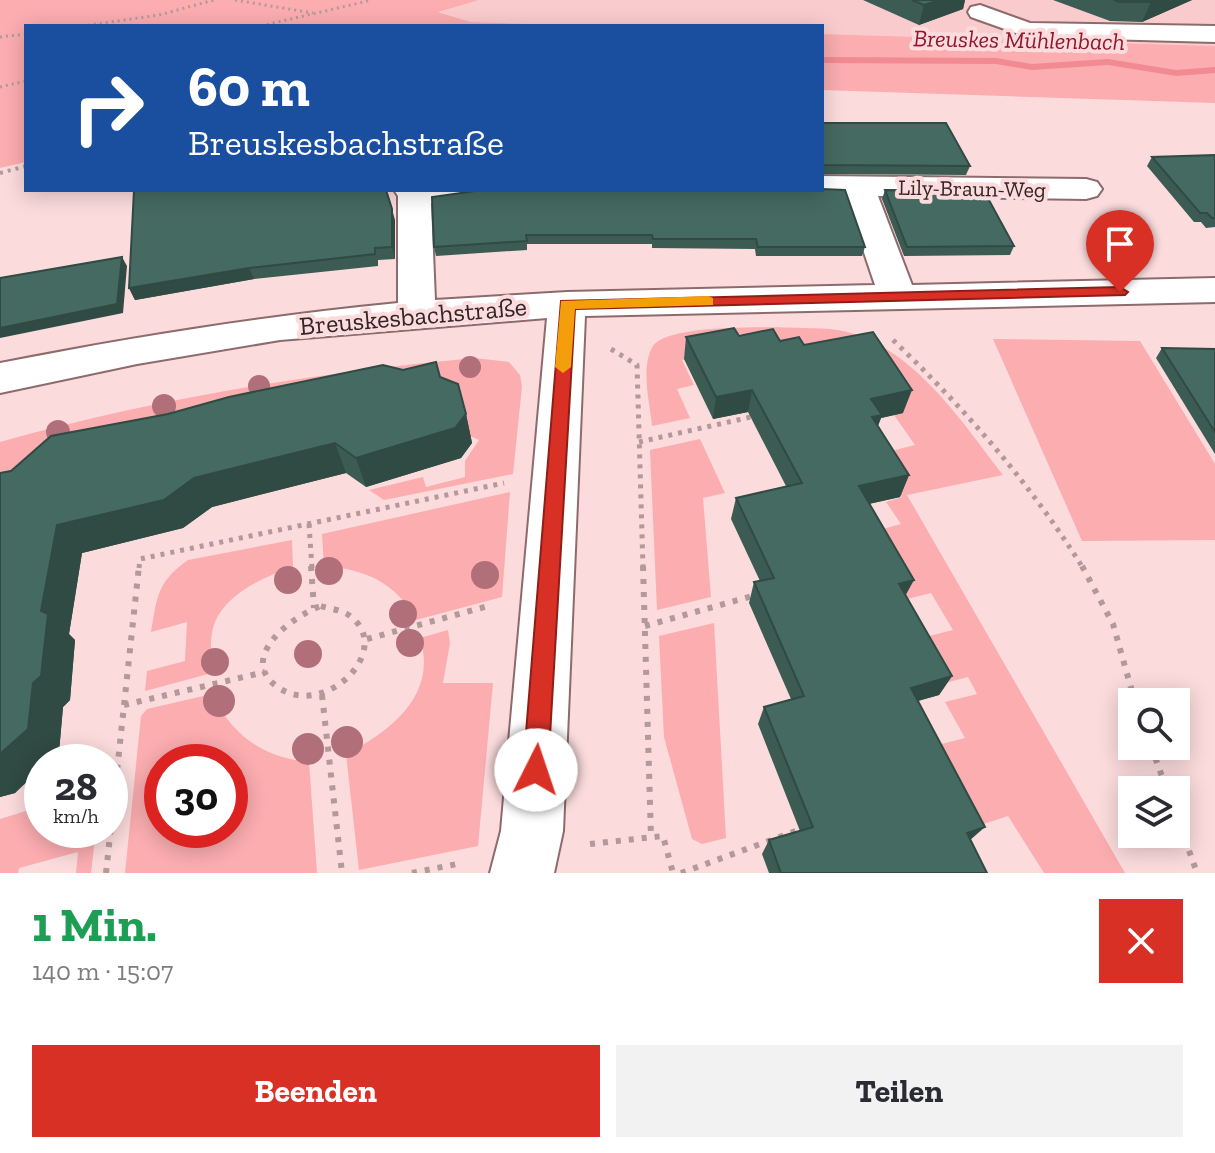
<!DOCTYPE html>
<html lang="de">
<head>
<meta charset="utf-8">
<style>
	:root { --surface:#fff; --page:#f2f2f3; --text:#2b2b33; --muted:#7c7c81; --accent:#d93025 }
	body { margin:0; font-family:"Zilla Slab",serif; background:var(--page); color:var(--text); height:100vh; display:flex; flex-direction:column; font-size:30px; white-space:nowrap }
	* { box-sizing:border-box; margin:0 }
	p { font-size:26px; color:var(--muted) }
	.icon { flex:none; width:44px; height:44px; fill:none; stroke:currentColor; stroke-width:2; stroke-linecap:round; stroke-linejoin:round }
	.map { position:relative; height:873px; overflow:hidden }
	.drawer { display:flex; flex-direction:column; background:var(--surface); flex:1 }
	.drawer>* { flex:none }
	.banner { position:absolute; left:24px; top:24px; width:800px; height:168px; border-radius:0px; box-shadow:0 4px 20px #0003; background:#1a4fa0; color:#fff; overflow:hidden }
	.tools { position:absolute; left:1118px; top:688px; display:grid; gap:16px }
	.tools a { display:grid; place-items:center; width:72px; height:72px; border-radius:0px; background:var(--surface); box-shadow:0 4px 20px #0003; font-size:40px }
	.speed { position:absolute; left:24px; top:744px; display:flex; gap:16px; font-size:40px; font-weight:700; text-align:center }
	.speed>* { display:grid; place-content:center; width:104px; height:104px; border-radius:50%; background:var(--surface); box-shadow:0 4px 20px #0003; line-height:1 }
	.speed small { font-size:20px; font-weight:400 }
	.speed .limit { border:12px solid #d22; background:#fff; color:#111 }
	.pin { position:absolute; display:grid; place-items:center; width:68px; height:68px; color:#fff; margin:-82px -34px; border-radius:50% 50% 50% 0; rotate:-45deg; box-shadow:0 0 8px #0007 }
	.pin .icon { rotate:45deg }
	.me { position:absolute; width:88px; margin:-44px; rotate:4deg; stroke-linejoin:round; filter:drop-shadow(0 0 6px #0008) }
	.turn { display:flex; align-items:center; gap:28px; height:168px; padding:0 32px; font-size:36px }
	.turn .icon { width:104px; height:104px; stroke-width:2.5 }
	.turn b { display:block; font-size:56px; line-height:68px }
	.round { display:grid; place-items:center; flex:none; width:84px; height:84px; border-radius:0px; background:var(--page) }
	.headline { display:flex; align-items:center; justify-content:space-between; height:136px; padding:0 32px }
	h1 { font-size:48px; font-weight:800; line-height:60px; color:#1e9e55 }
	.action { display:flex; gap:16px; margin-top:auto; padding:16px 32px }
	.action a { flex:1; height:92px; border-radius:0px; background:var(--accent); color:#fff; font-size:32px; font-weight:800; line-height:92px; text-align:center }
	.action a+a { background:var(--page); color:var(--text) }
	.map>svg:first-child { display:block }
</style>
</head>
<body>
<div class="map">
<svg width="1215" height="873" viewBox="0 0 1215 873">
	<rect width="100%" height="100%" fill="#fbdbdc"/>
	<!-- built -->
	<path fill="#facbcc" d="M479 0H1215V46L822 34V26H592L471 22 437 11Z"/>
	<!-- green -->
	<g fill="#fbadb0" fill-rule="evenodd">
		<path d="M0 0H479L438 12 471 22 592 26H26V162L0 168Z"/>
		<path d="M822 34 1215 46V103L822 90Z"/>
		<path d="M830 329C907 337 959 418 1003 475L907 495 1125 873H1044L1008 816 965 830 922 749 965 738 945 702 977 694 968 677 934 686 909 641 953 630 931 593 903 600 865 534 901 524 886 502 902 497 876 455 915 445 894 415 826 344 750 349 741 334 727 336 707 355 682 360 694 385 677 389 690 418 652 426C650 403 640 367 653 346 670 321 798 328 830 329Z"/>
		<path d="M993 339 1140 341 1215 464V540L1082 541Z"/>
		<path d="M475 358 509 362 520 375 522 386 513 474 384 500 369 490 423 477 426 487 465 477V461L479 440 468 435 0 505V442C156 398 314 373 475 358Z"/>
		<path d="M700 439 725 493 703 498 711 597 657 610 650 450Z"/>
		<path d="M510 492 502 597 416 620C397 583 365 569 324 566L322 534Z"/>
		<path d="M292 540 293 567C266 576 227 593 215 622 209 636 211 658 212 673L145 691 147 671 185 661 187 622 151 632C157 597 157 582 188 560Z"/>
		<path d="M714 623 726 838 702 844 692 839 664 737 659 636Z"/>
		<path d="M448 630 450 643 443 683H493L478 846 359 870 346 754C391 731 438 695 420 638Z"/>
		<path d="M212 694C232 735 263 758 309 762L317 873H125L141 716 147 709ZM162 762H230V830H162Z"/>
		<path d="M42 806V830H96L91 873H76L78 852 19 868 18 873H0V819Z"/>
	</g>
	<g fill="none" stroke-linecap="round" stroke-linejoin="round">
		<!-- stream -->
		<path fill="#f18a91" fill-rule="evenodd" d="M822 57 996 58 1032 64 1108 59 1176 70 1215 67V73L1176 76 1108 65 1032 70 996 64 822 63Z"/>
		<defs>
			<g id="minor">
				<path d="M980 5 1030 23 1215 26V42L1027 37 971 17 968 12 971 7Z"/>
				<path d="M822 176 1086 179 1097 182 1102 189 1097 196 1086 199 878 196 912 285 1215 278V302L585 316 563 831 554 873H490L501 831 547 318 280 340 137 364 0 393V363C132 337 263 316 398 303V196L394 190H487L482 197 431 203 435 300 567 292 875 285 845 196H822L809 190H822Z"/>
			</g>
		</defs>
		<!-- minor casing -->
		<use href="#minor" stroke="#8d6b6c" stroke-width="4"/>
		<!-- path-far3 -->
		<g stroke="#b3999a" stroke-width="3" stroke-dasharray="2 4" stroke-linecap="butt">
			<path d="M235 0 313 13"/>
			<path d="M82 26 159 15 214 0"/>
			<path d="M261 26 372 0"/>
			<path d="M0 37 26 34"/>
			<path d="M0 87 26 81"/>
		</g>
		<!-- path-far2 -->
		<path stroke="#b3999a" stroke-width="4" stroke-dasharray="3 5" stroke-linecap="butt" d="M0 173 26 166"/>
		<!-- path-far1 -->
		<g stroke="#b3999a" stroke-width="5" stroke-dasharray="4 6" stroke-linecap="butt">
			<path d="M893 340C965 409 1030 483 1083 568"/>
			<path d="M611 349 637 365 643 568"/>
			<path d="M639 442 751 417"/>
			<path d="M309 524 312 568"/>
			<path d="M139 568 140 559 504 483"/>
		</g>
		<!-- path -->
		<g stroke="#b3999a" stroke-width="6" stroke-dasharray="5 8" stroke-linecap="butt">
			<path d="M311 566 314 608"/>
			<path d="M643 566 651 838"/>
			<path d="M1082 566 1113 624 1135 702"/>
			<path d="M321 606C330 609 343 610 350 616 395 649 326 719 279 688 235 659 292 616 321 606Z"/>
			<path d="M645 626 756 595"/>
			<path d="M367 639 492 605"/>
			<path d="M322 695 342 873"/>
			<path d="M124 705 265 672"/>
			<path d="M1151 746 1167 790"/>
			<path d="M26 780 42 784"/>
			<path d="M1176 814 1197 873"/>
			<path d="M590 844 663 836 673 873"/>
			<path d="M106 873 139 566"/>
			<path d="M412 873 462 863"/>
			<path d="M681 873 804 828"/>
		</g>
		<!-- minor -->
		<use href="#minor" fill="#fff" fill-rule="evenodd"/>
	</g>
	<!-- trees -->
	<g fill="#b17079">
		<circle cx="470" cy="367" r="11"/>
		<circle cx="259" cy="386" r="11"/>
		<circle cx="164" cy="406" r="12"/>
		<circle cx="58" cy="432" r="12"/>
		<circle cx="329" cy="571" r="14"/>
		<circle cx="485" cy="575" r="14"/>
		<circle cx="288" cy="580" r="14"/>
		<circle cx="403" cy="614" r="14"/>
		<circle cx="410" cy="643" r="14"/>
		<circle cx="308" cy="654" r="14"/>
		<circle cx="215" cy="662" r="14"/>
		<circle cx="219" cy="701" r="16"/>
		<circle cx="347" cy="742" r="16"/>
		<circle cx="308" cy="749" r="16"/>
	</g>
	<!-- wall -->
	<g fill="#3b5b53">
		<path d="M863 0H965L963 9 919 25Z"/>
		<path d="M1053 0H1192L1142 22 1110 21Z"/>
		<path d="M822 123 970 166 966 175 822 174Z"/>
		<path d="M1215 155V227L1206 228 1201 222H1194L1147 166 1152 157Z"/>
		<path d="M885 190 1014 246 1010 255 904 256 882 199Z"/>
		<path d="M481 191 865 247 862 256H756L755 249 652 248V244H527V250L436 256 434 247Z"/>
		<path d="M395 220V259L378 260V266L254 279 135 300 129 288Z"/>
		<path d="M739 336 804 345 903 413 881 418 878 426 909 475 900 497 869 504 906 595 952 676 939 695 918 701 970 840 987 873H769L762 854 769 840 800 831 758 724 764 707 791 699 749 603 754 582 760 581 731 519 736 498 786 486 748 412 713 419 684 359 686 337Z"/>
		<path d="M1162 348 1215 349V454L1156 358Z"/>
		<path d="M403 370 440 377 466 414 472 443 461 458 366 487 346 473 212 507 183 528 82 553 69 634 75 640 70 700 63 707 59 752 48 762H42L15 793 0 797V473Z"/>
	</g>
	<!-- shaded-wall -->
	<g fill="#304a44">
		<path d="M939 0H965L963 9 919 25 924 5Z"/>
		<path d="M1156 0H1192L1142 22 1151 2Z"/>
		<path d="M392 209 395 220V259L392 247Z"/>
		<path d="M122 257 127 266 123 313 0 338V328Z"/>
		<path d="M249 268 254 279 135 300 129 288Z"/>
		<path d="M752 390 748 412 713 419 716 397Z"/>
		<path d="M912 390 903 413 881 418 873 437 871 399Z"/>
		<path d="M466 414 472 443 461 458 366 487 356 458Z"/>
		<path d="M335 443 346 473 212 507 183 528 82 553 69 634 75 640 70 700 63 707 59 752 48 762H42V768L15 793 0 797V754L41 611 57 525 194 478Z"/>
		<path d="M909 475 900 497 850 508 859 486Z"/>
		<path d="M914 580 903 600 899 584Z"/>
		<path d="M952 676 939 695 899 706 911 688Z"/>
		<path d="M985 827 969 841 967 833Z"/>
	</g>
	<!-- building -->
	<g fill="#456a61" stroke="#304a44" stroke-width="2">
		<path d="M912 0H939L924 5Z"/>
		<path d="M1114 0H1156L1151 2H1119Z"/>
		<path d="M822 123H946L970 166 822 165Z"/>
		<path d="M1215 155V218H1212L1207 213H1200L1152 157Z"/>
		<path d="M822 189 845 190 865 247H758L756 239H653L652 235H526L527 241 434 247 432 197 482 190Z"/>
		<path d="M134 190H386L392 209V247L375 248V254L249 268 129 288Z"/>
		<path d="M885 190 984 191 1014 246 907 247Z"/>
		<path d="M122 257 117 304 0 328V278Z"/>
		<path d="M734 328 739 336 773 329 780 341 799 337 804 345 873 332 912 390 871 399 882 415 872 417 909 475 859 486 914 580 899 584 952 676 911 688 985 827 967 833 987 873H781L769 840 813 827 764 707 804 696 754 582 774 578 736 498 802 483 752 390 716 397 686 337Z"/>
		<path d="M1162 348 1215 349V432Z"/>
		<path d="M436 362 440 377 458 384 466 414 455 428 356 458 335 443 194 478 164 500 57 525 41 611 48 614 41 676 33 683 28 729 0 754V473L11 471 51 436 168 414 229 397 383 365 403 370Z"/>
	</g>
	<!-- route -->
	<path fill="#d93025" stroke="#8d1f18" stroke-width="2" d="M1120 287 1128 292 1125 295 575 309 548 770 544 779 536 783 527 779 523 770 561 301Z"/>
	<!-- slow -->
	<path fill="#f59e0b" d="M708 296 713 298V305L575 309 571 367 563 373 555 367 561 301Z"/>
	<g text-anchor="middle" stroke-width="8" stroke-linejoin="round" paint-order="stroke">
		<!-- far-street labels -->
		<g font-size="22" fill="#332425" stroke="#fbdbdc">
			<text transform="translate(972 188) rotate(1)" y="8">Lily-Braun-Weg</text>
		</g>
		<!-- far-water labels -->
		<g font-size="24" font-style="italic" fill="#911730" stroke="#fbdbdc">
			<text transform="translate(1019 40) rotate(1)" y="8">Breuskes Mühlenbach</text>
		</g>
		<!-- street labels -->
		<g font-size="26" fill="#332425" stroke="#fbdbdc">
			<text transform="translate(413 316) rotate(-5)" y="9">Breuskesbachstraße</text>
		</g>
	</g>
</svg>
<div class="tools">
<a><svg class="icon" aria-label="search" viewBox="0 0 24 24"><circle cx="10" cy="10" r="6"/><path d="M15 15l6 6"/></svg></a>
<a><svg class="icon" aria-label="layers" viewBox="0 0 24 24"><path d="M12 4l9 5-9 5-9-5zM3 14l9 5 9-5"/></svg></a>
</div>
<div class="speed"><div>28<small>km/h</small></div><div class="limit">30</div></div>
<div class="pin" style="left:1120px;top:292px;background:#d93025"><svg class="icon" aria-label="arrive" viewBox="0 0 24 24"><path d="M6 21V4h12l-3 4 3 4H6"/></svg></div>
<svg class="me" style="left:536px;top:770px" viewBox="-20 -20 40 40"><circle r="19" fill="#fff"/><path d="M0-13L10 11 0 6-10 11z" fill="#d93025"/></svg>
<div class="banner">
<div class="turn"><svg class="icon" aria-label="right" viewBox="0 0 24 24"><path d="M7 20v-9h11M14 6l5 5-5 5"/></svg><div><b>60 m</b>Breuskesbachstraße</div></div>
</div>
</div>
<section class="drawer">
<div class="headline"><div><h1>1 Min.</h1><p>140 m · 15:07</p></div><a class="round" style="background:#d93025;color:#fff"><svg class="icon" aria-label="close" viewBox="0 0 24 24"><path d="M6 6l12 12M18 6L6 18"/></svg></a></div>
<div class="action"><a>Beenden</a><a>Teilen</a></div>
</section>
</body>
</html>
